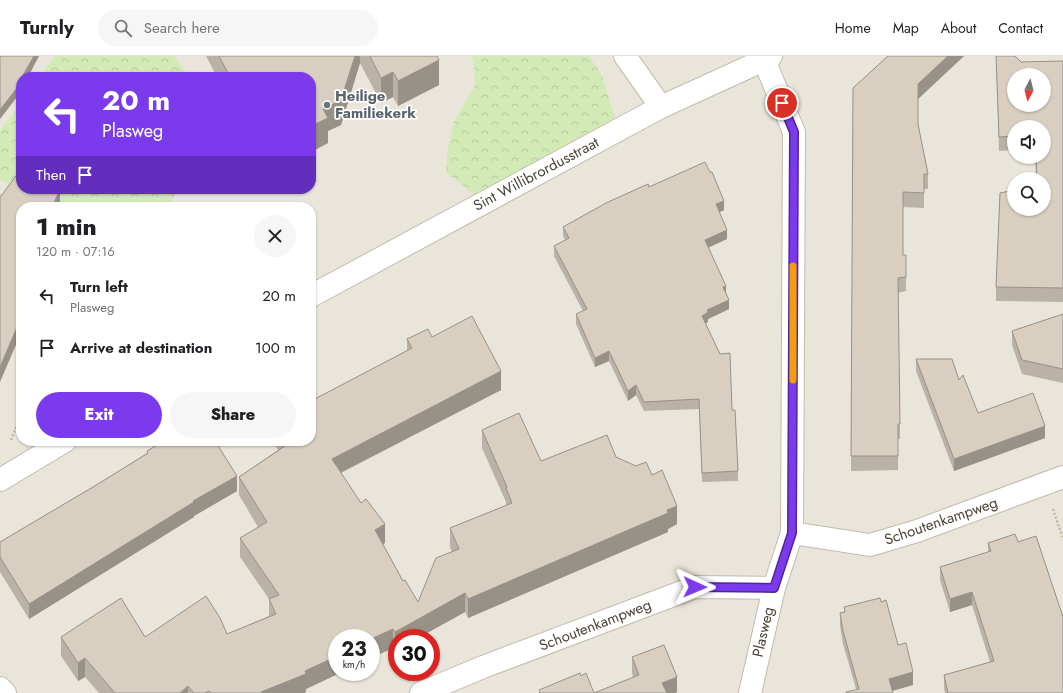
<!DOCTYPE html>
<html lang="en">
<head>
<meta charset="utf-8">
<style>
	:root { --surface:#fff; --page:#f6f6f6; --text:#202124; --muted:#757577; --line:#e0e0e0; --accent:#7c3aed }
	body { margin:0; font-family:Jost,sans-serif; background:var(--page); color:var(--text); height:100vh; display:flex; flex-direction:column; font-size:15px; white-space:nowrap }
	* { box-sizing:border-box; margin:0 }
	p { font-size:13px; color:var(--muted) }
	.icon { flex:none; width:22px; height:22px; fill:none; stroke:currentColor; stroke-width:2; stroke-linecap:round; stroke-linejoin:round }
	.map { position:relative; flex:1; overflow:hidden }
	.side { position:absolute; left:16px; top:146px; width:300px; height:244px; display:flex; flex-direction:column; background:var(--surface); border-radius:16px; box-shadow:0 1px 3px #0004 }
	.side>* { flex:none }
	.banner { position:absolute; left:16px; top:16px; width:300px; height:122px; border-radius:16px; box-shadow:0 1px 3px #0004; background:#7c3aed; color:#fff; overflow:hidden }
	.needle { width:26px; rotate:187deg }
	.tools { position:absolute; left:1007px; top:12px; display:grid; gap:8px }
	.tools a { display:grid; place-items:center; width:44px; height:44px; border-radius:50%; background:var(--surface); box-shadow:0 1px 3px #0004; font-size:20px }
	.speed { position:absolute; left:328px; top:573px; display:flex; gap:8px; font-size:20px; font-weight:700; text-align:center }
	.speed>* { display:grid; place-content:center; width:52px; height:52px; border-radius:50%; background:var(--surface); box-shadow:0 1px 3px #0004; line-height:1 }
	.speed small { font-size:10px; font-weight:400 }
	.speed .limit { border:6px solid #d22; background:#fff; color:#111 }
	.pin { position:absolute; display:grid; place-items:center; width:34px; height:34px; color:#fff; margin:-17px; border:2px solid #fff; border-radius:50%; box-shadow:0 1px 4px #0007 }
	.me { position:absolute; width:44px; margin:-22px; rotate:91deg; stroke-linejoin:round; filter:drop-shadow(0 0 3px #0008) }
	.turn { display:flex; align-items:center; gap:14px; height:84px; padding:0 20px; font-size:18px }
	.turn .icon { width:52px; height:52px; stroke-width:2.5 }
	.turn b { display:block; font-size:28px; line-height:34px }
	.then { display:flex; align-items:center; height:38px; padding:0 20px; background:#0003; gap:8px; font-size:15px }
	.round { display:grid; place-items:center; flex:none; width:42px; height:42px; border-radius:21px; background:var(--page) }
	.summary { display:flex; align-items:center; justify-content:space-between; height:68px; padding:0 20px }
	h1 { font-size:24px; font-weight:800; line-height:30px }
	.cta { display:flex; gap:8px; margin-top:auto; padding:8px 20px }
	.cta a { flex:1; height:46px; border-radius:24px; background:var(--accent); color:#fff; font-size:16px; font-weight:800; line-height:46px; text-align:center }
	.cta a+a { background:var(--page); color:var(--text) }
	ul { padding:0; list-style:none }
	li { display:flex; align-items:center; gap:12px; height:52px; padding:0 20px }
	li div { flex:1 }
	li b { display:block; font-size:15px }
	li em { font-style:normal }
	header { display:flex; align-items:center; gap:24px; box-sizing:border-box; height:56px; padding:0 20px; background:var(--surface); border-bottom:1px solid var(--line) }
	header strong { font-size:19px }
	nav { display:flex; gap:22px; margin-inline-start:auto; font-size:14px }
	.search { width:280px; height:36px; background:var(--page); display:flex; align-items:center; gap:10px; box-sizing:border-box; padding:0 14px; border-radius:22px; color:var(--muted); font-size:15px }
	.map>svg:first-child { display:block }
</style>
</head>
<body>
<header>
<strong>Turnly</strong>
<div class="search"><svg class="icon" aria-label="search" viewBox="0 0 24 24"><circle cx="10" cy="10" r="6"/><path d="M15 15l6 6"/></svg>Search here</div>
<nav><a>Home</a><a>Map</a><a>About</a><a>Contact</a></nav>
</header>
<div class="map">
<svg width="1063" height="637" viewBox="0 0 1063 637">
	<defs>
		<pattern id="forest-crowns" width="20" height="18" patternUnits="userSpaceOnUse"><rect width="20" height="18" fill="#d2eab5"/><path d="M2 6a3 3 0 1 1 6 0M12 15a3 3 0 1 1 6 0" fill="none" stroke="#b6ca9c"/></pattern>
	</defs>
	<rect width="100%" height="100%" fill="#f6f3ec"/>
	<!-- residential -->
	<path fill="#eae5da" fill-rule="evenodd" d="M0 0H1063V637H0ZM1014 19H1044V49H1014ZM21 21H311V133H21ZM1014 71H1044V101H1014ZM1014 123H1044V153H1014ZM21 151H311V385H21ZM337 582H371V616H337ZM397 582H431V616H397Z"/>
	<!-- forest -->
	<g fill="url(#forest-crowns)">
		<path d="M55 0H174L189 21H40Z"/>
		<path d="M470 0H589L602 20 615 62 474 139 446 116 448 91 454 66 475 29 473 4Z"/>
		<path d="M21 46V133H177L169 151H47L0 123V75Z"/>
	</g>
	<g fill="none" stroke-linecap="round" stroke-linejoin="round">
		<defs>
			<g id="minor">
				<path d="M625 0 661 51"/>
				<path d="M311 240 661 51 764 4"/>
				<path d="M0 424 65 385"/>
				<path d="M792 477 870 489 917 475 1063 421"/>
				<path d="M0 632 5 637"/>
				<path d="M421 637 483 611 695 531 774 532"/>
				<path d="M750 637 774 532 792 477 794 76 764 4 771 0"/>
			</g>
		</defs>
		<!-- minor casing -->
		<use href="#minor" stroke="#c2bbae" stroke-width="24"/>
		<!-- path -->
		<g stroke="#c4b79f" stroke-width="2.5" stroke-dasharray="2 2" stroke-linecap="butt">
			<path d="M11 384 21 359"/>
			<path d="M1053 453 1063 483"/>
		</g>
		<!-- minor -->
		<use href="#minor" stroke="#fff" stroke-width="22"/>
	</g>
	<!-- wall -->
	<g fill="#bab2a6">
		<path d="M206 0H437L439 29 398 50 393 41 381 47 360 7 341 69 328 75V87L311 96V21H217Z"/>
		<path d="M888 0H964L918 43V68L928 118V133H924V152L903 151V199H906V235L898 237 900 368V383H898V414L851 415 853 32Z"/>
		<path d="M996 0H1015L1021 6 1063 5V246L996 245V231L1014 153 1044 123H1036L1035 101H1044V71H1014V94L999 95Z"/>
		<path d="M649 131 724 154 719 156 727 183 708 192 726 238 729 253 708 263V266L706 267 732 354 738 415V425L702 426 699 353 644 355 636 339 628 345 609 305 595 311 576 268V258L583 255 554 200V190L565 184 563 180V171Z"/>
		<path d="M1063 258V327L1022 318 1012 289V275Z"/>
		<path d="M432 281 501 334 341 417 385 487 383 488 403 525 418 546 452 496 450 491V472L506 450V446L482 392V374L541 405 616 401 652 419 677 468 668 473V476L468 562 465 556 418 582H397V594L395 595 393 592 371 602V582L337 616H342L306 633V636L304 637H99L85 621 78 625 61 600V581H145L227 578 269 560V543L240 501V482L258 471 239 439V421L278 394 273 385H311L407 295V283Z"/>
		<path d="M916 303 959 324 978 357 1045 382 954 415 916 315Z"/>
		<path d="M147 395 237 435 194 460V461L29 563 0 516V486L98 428 147 397Z"/>
		<path d="M988 487 1063 637H945L944 632V619L990 606 972 549 950 556 940 524V511L988 496Z"/>
		<path d="M844 551 898 589 913 629 856 633 843 588 840 570V557L844 556Z"/>
		<path d="M632 601 677 636 675 637H594L633 621 632 617Z"/>
	</g>
	<!-- shaded-wall -->
	<g fill="#979187">
		<path d="M34 0H39L28 21H22Z"/>
		<path d="M355 0H360V7L341 69 328 75V87L311 96V70L323 53Z"/>
		<path d="M948 0H964L918 43V28Z"/>
		<path d="M439 4V29L398 50V25Z"/>
		<path d="M393 16V41L381 47V22Z"/>
		<path d="M21 24V33L17 41 0 63V54Z"/>
		<path d="M60 133V148L59 151 54 147Z"/>
		<path d="M724 145V154L716 158V148Z"/>
		<path d="M727 174V183L705 193V184Z"/>
		<path d="M726 230V240L723 231Z"/>
		<path d="M729 244V253L708 263V266L702 269V260L707 254Z"/>
		<path d="M21 262V277L0 326V311Z"/>
		<path d="M609 295V305L595 311V302Z"/>
		<path d="M501 315V334L332 421V403Z"/>
		<path d="M636 329V339L628 345V335Z"/>
		<path d="M1045 370V382L954 415V403Z"/>
		<path d="M237 420V435L194 460V461L29 563V548L193 445Z"/>
		<path d="M677 450V468L668 473V476L468 562V543Z"/>
		<path d="M385 468V487L375 493V474Z"/>
		<path d="M972 536V549L950 556V543Z"/>
		<path d="M465 537V556L418 582H397V594L395 595V576Z"/>
		<path d="M393 573V592L371 602V583Z"/>
		<path d="M337 600V616H342L306 633V636L304 637H261V636Z"/>
		<path d="M85 602V621L78 625V607Z"/>
		<path d="M913 616V629L889 636V623Z"/>
		<path d="M677 621V636L675 637H662V627Z"/>
		<path d="M188 630V637H180Z"/>
	</g>
	<!-- building -->
	<g fill="#d8cfc1" stroke="#979187" fill-rule="evenodd">
		<path d="M0 0H34L22 21H21V24L17 32 0 54Z"/>
		<path d="M219 0H355L341 44 323 53 328 62 311 70V21H230Z"/>
		<path d="M370 0H437L439 4 398 25 393 16 381 22Z"/>
		<path d="M888 0H948L918 28V68L928 118H924V137L903 136V199H906V221L898 222 900 368H898V400H851L853 32Z"/>
		<path d="M996 0H1015L1021 6 1063 5V232L996 231 1000 137 1014 134V153H1044V123H1037L1036 101H1044V71H1014V80L999 81ZM1014 19H1044V49H1014Z"/>
		<path d="M705 106 710 116H712L724 145 716 148 727 174 705 184 726 230 723 231 729 244 707 254 708 256 702 260 720 298 730 297 732 354H735L738 415 702 417 699 343 644 346 636 329 628 335 609 295 595 302 576 258 587 253 554 190 569 182 563 171 606 147 648 128 649 131Z"/>
		<path d="M19 116 21 117V133H60L54 147 64 151H21V262L0 311V140H1Z"/>
		<path d="M1063 258V313L1022 304 1012 275Z"/>
		<path d="M472 260 501 315 332 403 361 447 366 443 385 468 375 474 403 525 405 524 418 546 436 502 459 493 450 472 512 447 506 432 507 431 482 374 519 357 541 405 607 379 616 401 636 410 646 406 652 419 662 414 677 450 667 454 668 457 468 543 465 537 395 576 393 573 371 583V582H337V600L305 615 306 618 261 636 262 637H211L209 635 205 637H194L188 630 180 637H115L85 602 78 607 61 581 121 542 145 581 206 540 220 562 227 578 276 558 269 543 279 539 240 482 267 466 239 421 285 390 283 385H311V345L412 292 407 283 428 273 432 281Z"/>
		<path d="M916 303H952L959 324 963 319 978 357 1033 337 1045 370 954 403Z"/>
		<path d="M164 385H215L237 420 193 445 194 446 29 548 0 501V486L98 428 148 397 147 395Z"/>
		<path d="M1015 478 1018 486 1036 480 1063 561V637H948L944 619 994 605 972 536 950 543 940 511 991 495 988 487Z"/>
		<path d="M880 542 881 546 886 544 898 589 906 587 913 616 889 623 893 637H846V636L859 633 843 575 840 557 845 556 844 551Z"/>
		<path d="M664 589 677 621 662 627 667 637H594L639 619 632 601Z"/>
		<path d="M580 617 581 620 586 617 594 637H539L540 636 539 634Z"/>
	</g>
	<g fill="none" stroke-linecap="round" stroke-linejoin="round">
		<defs>
			<path id="route" d="M695 531 774 532 792 477 794 76 782 47"/>
		</defs>
		<!-- route casing -->
		<use href="#route" stroke="#51269a" stroke-width="10"/>
		<!-- route -->
		<use href="#route" stroke="#7c3aed" stroke-width="7"/>
		<!-- slow -->
		<path stroke="#f59e0b" stroke-width="7" d="M793 324V210"/>
	</g>
	<!-- markers -->
	<circle fill="#6b7280" stroke="#fff" stroke-width="1.5" cx="327" cy="49" r="4"/>
	<g text-anchor="middle" stroke-width="3.5" stroke-linejoin="round" paint-order="stroke">
		<!-- worship labels -->
		<g font-size="15" font-weight="bold" fill="#5b616d" stroke="#fff" text-anchor="start">
			<text x="335" y="45">Heilige<tspan x="335" dy="17">Familiekerk</tspan></text>
		</g>
		<!-- street labels -->
		<g font-size="15" fill="#4b4439" stroke="#fff">
			<text transform="translate(536 118) rotate(-28)" y="5">Sint Willibrordusstraat</text>
			<text transform="translate(941 465) rotate(-19)" y="5">Schoutenkampweg</text>
			<text transform="translate(595 569) rotate(-21)" y="5">Schoutenkampweg</text>
			<text transform="translate(763 576) rotate(-77)" y="5">Plasweg</text>
		</g>
	</g>
</svg>
<div class="tools">
<a><svg class="needle" viewBox="-14 -14 28 28"><path d="M0-13l5 13h-10z" fill="#e53935"/><path d="M0 13l5-13h-10z" fill="#757577"/></svg></a>
<a><svg class="icon" aria-label="sound" viewBox="0 0 24 24"><path d="M4 9h4l5-4v14l-5-4H4zM17 9q2 3 0 6"/></svg></a>
<a><svg class="icon" aria-label="search" viewBox="0 0 24 24"><circle cx="10" cy="10" r="6"/><path d="M15 15l6 6"/></svg></a>
</div>
<div class="speed"><div>23<small>km/h</small></div><div class="limit">30</div></div>
<div class="pin" style="left:782px;top:47px;background:#d93025"><svg class="icon" aria-label="arrive" viewBox="0 0 24 24"><path d="M6 21V4h12l-3 4 3 4H6"/></svg></div>
<svg class="me" style="left:695px;top:531px" viewBox="-20 -20 40 40"><path d="M0-17L14 15 0 8-14 15z" fill="#7c3aed" stroke="#fff" stroke-width="4"/></svg>
<div class="banner">
<div class="turn"><svg class="icon" aria-label="left" viewBox="0 0 24 24"><path d="M17 20v-9H6M10 6l-5 5 5 5"/></svg><div><b>20 m</b>Plasweg</div></div>
<div class="then">Then<svg class="icon" aria-label="arrive" viewBox="0 0 24 24"><path d="M6 21V4h12l-3 4 3 4H6"/></svg></div>
</div>
<section class="side">
<div class="summary"><div><h1>1 min</h1><p>120 m · 07:16</p></div><a class="round"><svg class="icon" aria-label="close" viewBox="0 0 24 24"><path d="M6 6l12 12M18 6L6 18"/></svg></a></div>
<ul>
<li><svg class="icon" aria-label="left" viewBox="0 0 24 24"><path d="M17 20v-9H6M10 6l-5 5 5 5"/></svg><div><b>Turn left</b><p>Plasweg</p></div><em>20 m</em></li>
<li><svg class="icon" aria-label="arrive" viewBox="0 0 24 24"><path d="M6 21V4h12l-3 4 3 4H6"/></svg><div><b>Arrive at destination</b></div><em>100 m</em></li>
</ul>
<div class="cta"><a>Exit</a><a>Share</a></div>
</section>
</div>
</body>
</html>
